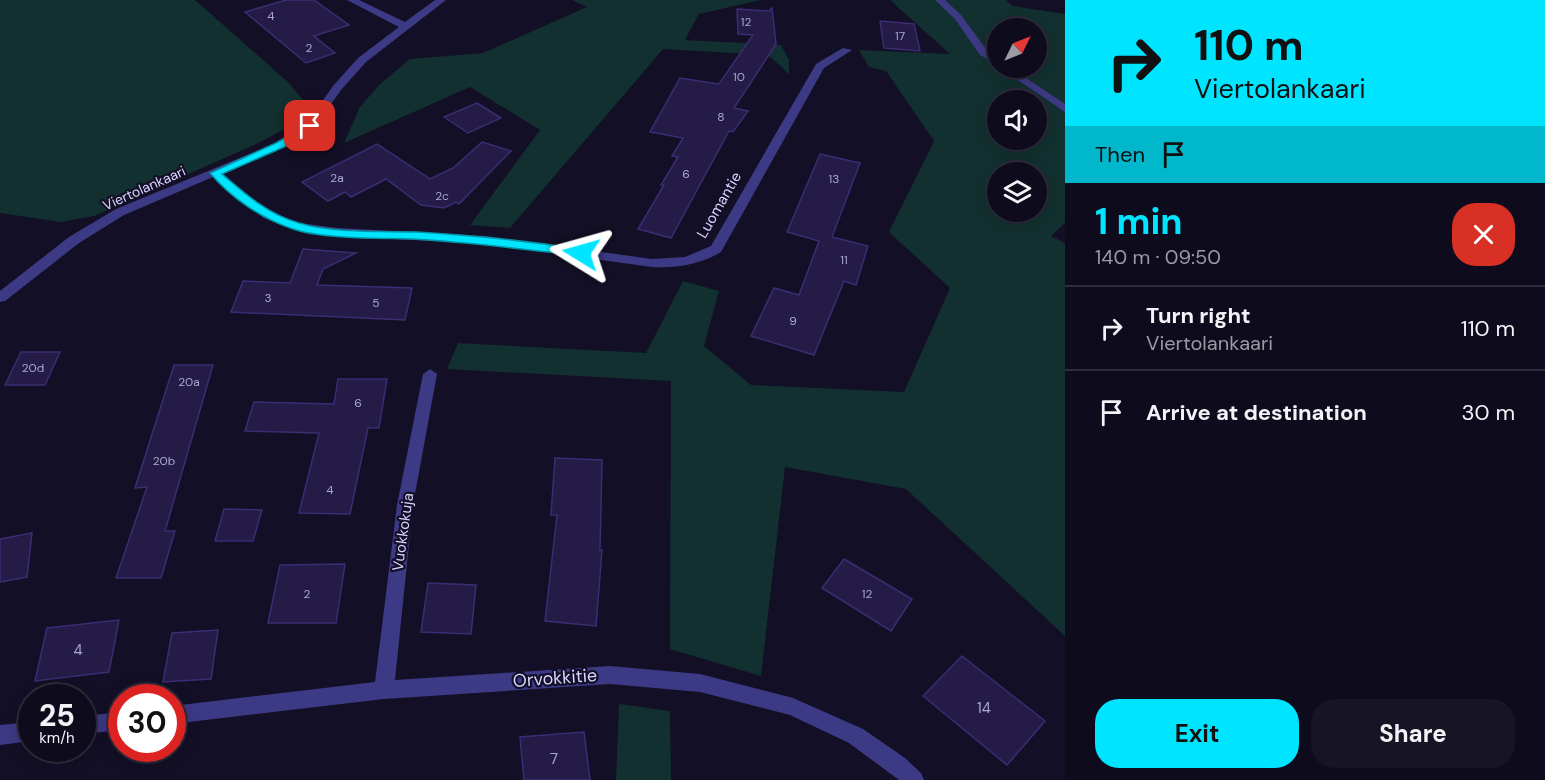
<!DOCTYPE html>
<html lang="en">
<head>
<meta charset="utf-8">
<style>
	:root { --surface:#0e0b1c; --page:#171425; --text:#f1f3f6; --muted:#9b9ba3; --line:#2e2b3b; --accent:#00e5ff }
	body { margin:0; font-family:"DM Sans",sans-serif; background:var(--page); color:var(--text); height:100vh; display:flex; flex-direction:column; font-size:22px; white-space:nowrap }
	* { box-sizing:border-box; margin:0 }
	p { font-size:20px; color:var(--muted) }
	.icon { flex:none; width:33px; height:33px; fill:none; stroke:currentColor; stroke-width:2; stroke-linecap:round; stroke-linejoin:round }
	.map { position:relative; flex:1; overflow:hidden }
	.panel { display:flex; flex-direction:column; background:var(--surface); width:480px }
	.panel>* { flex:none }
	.hud { background:#00e5ff; color:#111; overflow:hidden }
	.needle { width:39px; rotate:47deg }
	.buttons { position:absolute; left:987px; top:18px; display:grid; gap:12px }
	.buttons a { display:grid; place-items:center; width:60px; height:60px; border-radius:50%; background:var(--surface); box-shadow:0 3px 15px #0003,0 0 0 2px var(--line); font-size:30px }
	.speed { position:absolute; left:18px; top:684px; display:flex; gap:12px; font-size:30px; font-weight:700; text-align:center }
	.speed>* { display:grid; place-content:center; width:78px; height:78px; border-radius:50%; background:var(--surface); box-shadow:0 3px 15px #0003,0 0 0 2px var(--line); line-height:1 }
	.speed small { font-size:15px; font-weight:400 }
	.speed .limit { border:9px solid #d22; background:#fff; color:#111 }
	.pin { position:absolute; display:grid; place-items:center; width:51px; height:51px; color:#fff; margin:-26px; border-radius:12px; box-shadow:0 3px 9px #0006 }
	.me { position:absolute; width:66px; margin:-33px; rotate:278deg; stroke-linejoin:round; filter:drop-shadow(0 0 4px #0008) }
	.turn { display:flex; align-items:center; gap:21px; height:126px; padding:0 30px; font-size:27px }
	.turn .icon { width:78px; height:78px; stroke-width:2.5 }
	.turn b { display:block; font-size:42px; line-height:51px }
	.then { display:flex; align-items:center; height:57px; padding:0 30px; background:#0003; gap:12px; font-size:22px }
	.round { display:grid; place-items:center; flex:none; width:63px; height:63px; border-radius:24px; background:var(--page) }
	.headline { display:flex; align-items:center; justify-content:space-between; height:102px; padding:0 30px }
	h1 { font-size:36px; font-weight:700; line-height:45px; color:var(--accent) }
	.cta { display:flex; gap:12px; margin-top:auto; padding:12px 30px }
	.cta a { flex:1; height:69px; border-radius:24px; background:var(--accent); color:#111; font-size:24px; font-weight:700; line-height:69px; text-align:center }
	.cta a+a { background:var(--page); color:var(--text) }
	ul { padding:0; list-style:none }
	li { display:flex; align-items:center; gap:18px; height:84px; padding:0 30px; border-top:2px solid var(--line) }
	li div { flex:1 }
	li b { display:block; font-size:22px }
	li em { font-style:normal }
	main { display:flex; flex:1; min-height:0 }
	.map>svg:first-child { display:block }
</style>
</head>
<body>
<main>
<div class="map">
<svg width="1065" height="780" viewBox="0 0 1065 780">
	<rect width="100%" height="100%" fill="#130f26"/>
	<!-- green -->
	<g fill="#12302f" fill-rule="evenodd">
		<path d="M0 0H195L289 83 303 100 302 113 287 128 258 143 94 216 61 222 0 213Z"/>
		<path d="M572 0H760L699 14 685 40 781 45 789 60V74L768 55 663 49 510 228 470 225 540 130 470 87 344 143 360 107 379 85 410 59 483 53 587 7Z"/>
		<path d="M890 0H1006L1012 6 1065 14V223L1051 236 1065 243V636L906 489 785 467 761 676 670 649 671 381 447 369 458 343 646 353 683 281 719 291 704 346 751 385 904 392 950 288 889 232 934 141 886 71 869 67 859 50 950 54ZM998 28H1036V68H998ZM998 100H1036V140H998ZM998 172H1036V212H998Z"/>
		<path d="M619 704 670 711 671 780H616Z"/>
	</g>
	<!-- building -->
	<g fill="#241b47" stroke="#3b2d73" stroke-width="1.5">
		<path d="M286 0H314L349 25 314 36 335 53 306 63 245 12Z"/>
		<path d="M772 8 776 44 734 108 748 111 733 132 729 131 671 238 638 229 664 185H661L678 157 672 156 683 138 650 132 680 78 719 84 753 35 738 34 737 9 769 11Z"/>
		<path d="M880 21 914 24 920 51 884 48Z"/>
		<path d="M477 103 501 118 468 133 444 117Z"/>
		<path d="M482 142 511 151 459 204 456 202 444 208 421 205 386 179 351 197 345 192 328 201 302 182 377 144 430 179 453 168Z"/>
		<path d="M820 154 860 163 832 237 868 246 856 285 844 281 814 355 751 336 774 288 799 295 819 241 787 232Z"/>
		<path d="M303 249 356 253 323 269 317 285 412 288 405 320 231 312 243 281 290 283Z"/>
		<path d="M21 352H60L45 385H5Z"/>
		<path d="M174 365H213L165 531H175L161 578H116L147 487 135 488Z"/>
		<path d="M338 379H387L379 428H368L350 514 299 513 319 433 245 431 254 402 334 404Z"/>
		<path d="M555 458 602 460 600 550H602L596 626 545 621 557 515H551Z"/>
		<path d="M224 509 262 510 253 541H215Z"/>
		<path d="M32 533 27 577 0 582V539Z"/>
		<path d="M844 559 912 599 891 631 822 588Z"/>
		<path d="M345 564 336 623H268L280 565Z"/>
		<path d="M428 583 476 585 471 634 421 632Z"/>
		<path d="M119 620 109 672 35 681 47 628Z"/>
		<path d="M218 630 211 679 163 682 172 633Z"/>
		<path d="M962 656 1045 721 1007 765 923 696Z"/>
		<path d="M584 732 590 780H524L520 737Z"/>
	</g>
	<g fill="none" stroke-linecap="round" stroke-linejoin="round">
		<!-- service -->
		<g fill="#3d3a85" fill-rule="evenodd">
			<path d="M984 50 998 57V65L980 55V51Z"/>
			<path d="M1000 68H1011L1065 104V112Z"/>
		</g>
		<!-- minor -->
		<g fill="#3d3a85" fill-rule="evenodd">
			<path d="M347 0H359L405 22 435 0H446L366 62 341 90 314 128 284 147 222 173 243 192 272 212 299 223 337 228 486 236 652 259 685 257 711 246 816 64 843 48 852 50 824 68 721 252C699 265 677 268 652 267L486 244 337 236 297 231 264 218 235 198 213 177 124 215 79 243 5 301 0 302V291L69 237 116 209 276 143 306 124 333 86 358 58 399 27Z"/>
			<path d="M935 0H945L961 15 989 53 988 55H980L955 19Z"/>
			<path d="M430 369 437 374 413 505 395 680 610 666 700 674 793 698 863 729 905 758 921 773 924 780H899L849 743 790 715 700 692 610 684 384 699 172 724V706L375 682 397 505 423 374Z"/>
			<path d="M122 712V730L82 734V716Z"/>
			<path d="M32 722V741L0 745V725Z"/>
		</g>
	</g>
	<!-- route -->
	<path fill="#00e5ff" stroke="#0095a6" stroke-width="1.5" d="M310 123 315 126 314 128 284 147 222 174C245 194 269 215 299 223 331 233 382 231 417 232 472 235 526 241 581 249L587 253 581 256C524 249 469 242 412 239 380 238 321 239 293 229 262 219 231 198 210 173L276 143Z"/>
	<g text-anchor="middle" stroke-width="4.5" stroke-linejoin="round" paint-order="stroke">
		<!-- number labels -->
		<g font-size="12" fill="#aca6d1">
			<text x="271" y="20">4</text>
			<text x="746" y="26">12</text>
			<text x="900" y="40">17</text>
			<text x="309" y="52">2</text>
			<text x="739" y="81">10</text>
			<text x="721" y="121">8</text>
			<text x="686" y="178">6</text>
			<text x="337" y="182">2a</text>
			<text x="834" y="183">13</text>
			<text x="442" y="200">2c</text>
			<text x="844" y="264">11</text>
			<text x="268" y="302">3</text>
			<text x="376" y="307">5</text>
			<text x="793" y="325">9</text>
			<text x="33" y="372">20d</text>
			<text x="189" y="386">20a</text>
			<text x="358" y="407">6</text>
			<text x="164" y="465">20b</text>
			<text x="330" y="494">4</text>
			<text x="307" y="598">2</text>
			<text x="867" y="598">12</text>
		</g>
		<!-- far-street labels -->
		<g font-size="14" fill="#d9d4ff" stroke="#130f26">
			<text transform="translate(144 188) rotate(-24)" y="5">Viertolankaari</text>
		</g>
		<!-- street labels -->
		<g font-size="15" fill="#d9d4ff" stroke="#130f26">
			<text transform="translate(719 205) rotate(-60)" y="5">Luomantie</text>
			<text transform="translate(403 532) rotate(-82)" y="5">Vuokkokuja</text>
		</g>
		<!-- near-number labels -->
		<g font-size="15" fill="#aca6d1">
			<text x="78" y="655">4</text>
			<text x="984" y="713">14</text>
			<text x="554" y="764">7</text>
		</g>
		<!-- near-street labels -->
		<g font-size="18" fill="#d9d4ff" stroke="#130f26">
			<text transform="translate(555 678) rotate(-4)" y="6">Orvokkitie</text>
		</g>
	</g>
</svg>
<div class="buttons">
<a><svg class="needle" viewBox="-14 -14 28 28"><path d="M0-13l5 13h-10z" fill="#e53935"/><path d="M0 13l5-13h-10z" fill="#9b9ba3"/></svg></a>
<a><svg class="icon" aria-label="sound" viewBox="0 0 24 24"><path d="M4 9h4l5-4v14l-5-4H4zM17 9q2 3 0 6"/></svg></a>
<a><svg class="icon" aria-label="layers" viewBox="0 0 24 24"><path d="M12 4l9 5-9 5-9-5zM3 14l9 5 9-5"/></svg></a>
</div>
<div class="speed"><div>25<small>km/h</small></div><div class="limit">30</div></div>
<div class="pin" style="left:310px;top:126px;background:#d93025"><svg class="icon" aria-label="arrive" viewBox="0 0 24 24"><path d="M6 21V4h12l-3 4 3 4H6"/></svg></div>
<svg class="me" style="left:581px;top:253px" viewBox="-20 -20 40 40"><path d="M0-17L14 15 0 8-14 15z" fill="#00e5ff" stroke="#fff" stroke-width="4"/></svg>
</div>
<section class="panel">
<div class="hud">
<div class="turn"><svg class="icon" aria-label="right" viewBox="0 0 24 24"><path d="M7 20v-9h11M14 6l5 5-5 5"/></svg><div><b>110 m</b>Viertolankaari</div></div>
<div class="then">Then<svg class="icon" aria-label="arrive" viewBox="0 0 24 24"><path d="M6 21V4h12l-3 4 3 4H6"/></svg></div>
</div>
<div class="headline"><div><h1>1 min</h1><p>140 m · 09:50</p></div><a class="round" style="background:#d93025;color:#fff"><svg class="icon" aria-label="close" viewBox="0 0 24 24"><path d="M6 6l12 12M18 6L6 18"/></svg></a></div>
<ul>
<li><svg class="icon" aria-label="right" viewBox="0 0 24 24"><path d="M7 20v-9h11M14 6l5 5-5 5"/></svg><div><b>Turn right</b><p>Viertolankaari</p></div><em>110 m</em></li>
<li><svg class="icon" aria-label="arrive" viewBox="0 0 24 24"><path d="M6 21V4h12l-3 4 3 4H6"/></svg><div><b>Arrive at destination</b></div><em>30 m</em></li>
</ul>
<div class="cta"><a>Exit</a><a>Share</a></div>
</section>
</main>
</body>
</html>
